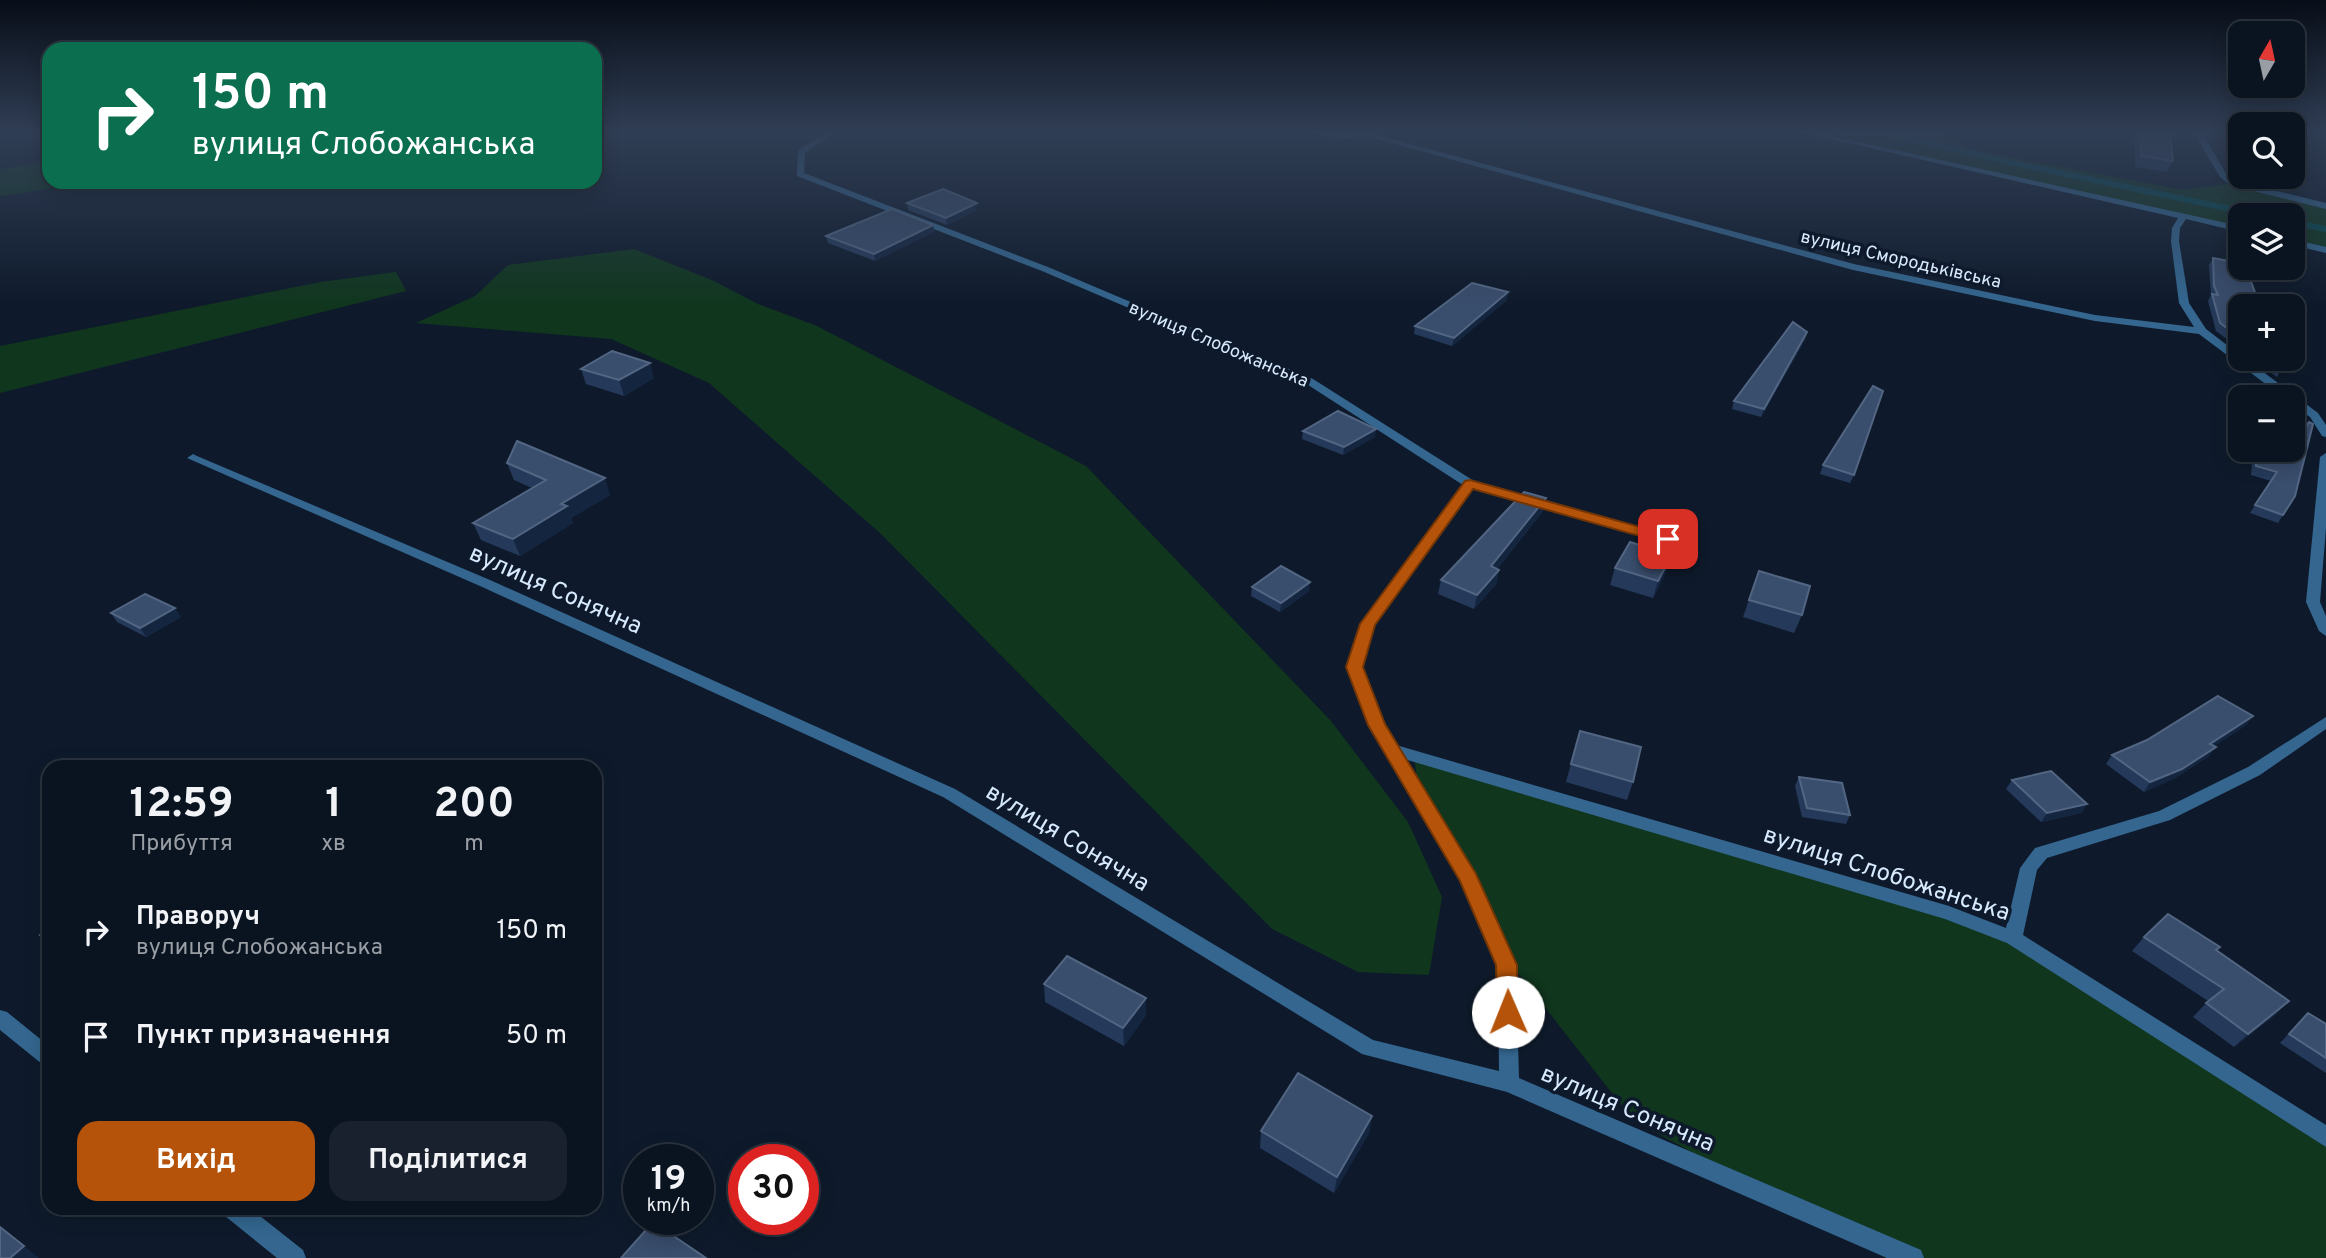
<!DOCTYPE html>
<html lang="uk">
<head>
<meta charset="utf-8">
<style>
	:root { --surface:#0a1420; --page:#18212d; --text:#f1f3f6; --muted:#999ea5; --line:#2a333e; --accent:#b45309 }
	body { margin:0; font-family:Overpass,sans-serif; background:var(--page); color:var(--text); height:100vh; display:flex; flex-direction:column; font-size:26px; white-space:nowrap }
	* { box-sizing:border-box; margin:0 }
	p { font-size:23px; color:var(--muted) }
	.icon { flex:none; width:38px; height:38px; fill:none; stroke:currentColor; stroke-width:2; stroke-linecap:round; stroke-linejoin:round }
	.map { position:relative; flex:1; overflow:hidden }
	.drawer { position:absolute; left:42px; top:760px; width:560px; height:455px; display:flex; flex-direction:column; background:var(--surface); border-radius:21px; box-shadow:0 4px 18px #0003,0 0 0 2px var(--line) }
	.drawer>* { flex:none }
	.guide { position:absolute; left:42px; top:42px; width:560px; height:147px; border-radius:21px; box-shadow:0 4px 18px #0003,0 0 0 2px var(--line); background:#0b6e4f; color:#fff; overflow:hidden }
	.needle { width:46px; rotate:9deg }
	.controls { position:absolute; left:2228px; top:21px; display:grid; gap:14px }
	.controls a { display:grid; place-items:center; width:77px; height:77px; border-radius:14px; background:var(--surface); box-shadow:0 4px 18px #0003,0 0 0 2px var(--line); font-size:35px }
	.speed { position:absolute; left:623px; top:1144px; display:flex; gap:14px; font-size:35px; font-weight:700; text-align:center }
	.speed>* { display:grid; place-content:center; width:91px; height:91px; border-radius:50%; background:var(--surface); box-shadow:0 4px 18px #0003,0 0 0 2px var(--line); line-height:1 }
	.speed small { font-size:18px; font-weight:400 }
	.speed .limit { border:10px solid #d22; background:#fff; color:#111 }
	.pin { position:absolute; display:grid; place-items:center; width:60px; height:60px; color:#fff; margin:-30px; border-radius:14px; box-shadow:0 4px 10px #0006 }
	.me { position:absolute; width:77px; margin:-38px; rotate:359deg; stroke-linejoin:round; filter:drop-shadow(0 0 5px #0008) }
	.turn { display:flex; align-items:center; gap:24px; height:147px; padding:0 35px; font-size:32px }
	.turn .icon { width:91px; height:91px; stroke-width:2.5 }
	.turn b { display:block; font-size:49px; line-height:60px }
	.eta { display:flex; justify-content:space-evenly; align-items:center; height:119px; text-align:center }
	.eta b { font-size:42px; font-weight:700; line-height:49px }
	.action { display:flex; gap:14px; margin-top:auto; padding:14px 35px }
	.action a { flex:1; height:80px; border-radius:21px; background:var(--accent); color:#fff; font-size:28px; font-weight:700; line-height:80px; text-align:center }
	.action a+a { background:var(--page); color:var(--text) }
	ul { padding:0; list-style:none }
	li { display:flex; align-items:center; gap:21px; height:105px; padding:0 35px }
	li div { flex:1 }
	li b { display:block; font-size:26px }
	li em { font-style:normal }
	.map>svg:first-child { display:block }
</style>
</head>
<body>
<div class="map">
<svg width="2326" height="1258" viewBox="0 0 2326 1258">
	<rect width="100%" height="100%" fill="#0e1a2b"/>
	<!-- green -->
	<g fill="#10361e">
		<path d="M1815 131H1943L1968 149 2183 190 2233 183 2326 206V250L2293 242 2292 215H2240V230Z"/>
		<path d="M49 161V182H94L0 196V169Z"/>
		<path d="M634 249 714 281 758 304 817 326 1086 466 1331 721 1408 822 1442 897 1429 975 1358 972 1272 929 880 533 709 383 611 339 416 323 475 296 508 265Z"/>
		<path d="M396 272 406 291 0 393V346L321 282Z"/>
		<path d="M1414 756 2013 938 2326 1135V1258H1886L1633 1120 1500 950 1419 795Z"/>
	</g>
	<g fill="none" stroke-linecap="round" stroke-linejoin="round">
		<!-- stream -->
		<g stroke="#054a4d" stroke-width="6">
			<path d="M1878 131 2004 161 2259 215"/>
			<path d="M2292 222 2326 229"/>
		</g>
		<!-- minor -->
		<g fill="#34668f" fill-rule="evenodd">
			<path d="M829 131H838L805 153 804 173 1048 267 1313 379 1474 481 1673 536 1674 539 1673 542 1668 543 1473 489 1375 625 1362 667 1384 725 1396 745 1949 906 2006 928 2020 868 2035 848 2159 811 2248 767 2326 717V729L2260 775 2170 820 2047 858 2037 870 2023 935 2326 1125V1147L2007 943 1945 919 1404 759 1475 874 1516 965 1519 1078 1921 1250 1924 1258H1887L1507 1092 1362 1054 943 797 480 586 187 458 193 454 197 456 490 580 955 789 1373 1040 1499 1071 1498 965 1461 881 1368 725 1348 667 1361 624 1463 485 1305 383 1042 271 797 176 798 150Z"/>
			<path d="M1307 131 1341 135 1366 132 1854 264 2095 315 2194 327 2179 303 2171 241 2172 228 2178 218 1796 131H1809L2240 226V232L2186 219 2180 228 2179 241 2189 303 2206 329 2240 355V359H2246L2318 413 2326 425V437L2322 436 2310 417 2292 405V397H2283L2199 334 2095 321 1853 270 1366 136 1341 139Z"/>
			<path d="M2193 131H2201L2227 175 2236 181 2326 203V209L2230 185 2220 177Z"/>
			<path d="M2292 239 2326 247V253L2292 245Z"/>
			<path d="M2326 453V528L2320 602 2326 616V636L2319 631 2306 602 2320 457Z"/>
			<path d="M0 1010 7 1012 49 1046V1067L42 1064 0 1030Z"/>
			<path d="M222 1208H250L303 1250 306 1258H277L225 1216Z"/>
		</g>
	</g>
	<!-- wall -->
	<g fill="#253a5a">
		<path d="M2135 131H2170L2173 161 2167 172 2135 167Z"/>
		<path d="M907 203 977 210 947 225 908 210Z"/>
		<path d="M933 225 934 232 875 261 828 243 826 236Z"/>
		<path d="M2213 258 2240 306V349L2216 331 2208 301 2211 295 2209 265Z"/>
		<path d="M1507 300 1452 346 1414 334 1415 326Z"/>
		<path d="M1807 332 1805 340 1761 417 1732 409 1734 401Z"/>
		<path d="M2253 359H2278L2281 369 2277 377Z"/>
		<path d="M581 369 654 378 624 396 586 384Z"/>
		<path d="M1303 431 1375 437 1343 455 1302 439Z"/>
		<path d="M2298 440 2283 515 2278 523 2250 513 2271 481 2251 475 2253 450H2292Z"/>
		<path d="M507 463 610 495 571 518 573 523 520 556 481 540 473 523 532 488 514 480Z"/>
		<path d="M1823 465 1854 475 1850 483 1820 474Z"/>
		<path d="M1546 498 1543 511 1497 569 1499 570 1496 584 1474 609 1438 594 1441 580Z"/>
		<path d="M1672 555 1666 572 1653 598 1610 585 1615 568Z"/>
		<path d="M1759 571 1802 615 1794 633 1743 617Z"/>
		<path d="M1252 587 1309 591 1280 612 1251 596Z"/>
		<path d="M111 613 181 617 146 637 117 622Z"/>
		<path d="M2246 725 2214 746 2209 756 2175 778 2144 792 2106 764 2112 755Z"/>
		<path d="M1580 731 1633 782 1627 800 1566 782Z"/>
		<path d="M1799 777 1850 815 1846 824 1802 817 1795 786Z"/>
		<path d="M2012 780 2087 804 2081 813 2041 822 2006 789Z"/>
		<path d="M2144 937 2217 951 2289 1001 2275 1015 2234 1047 2193 1017 2208 1001 2132 951Z"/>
		<path d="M1044 984 1146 998V1015L1124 1046 1045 1002Z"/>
		<path d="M2308 1013 2326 1024V1073L2280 1043Z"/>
		<path d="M1372 1116 1369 1133 1334 1193 1260 1148 1261 1131Z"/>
	</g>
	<!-- shaded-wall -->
	<g fill="#142540">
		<path d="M977 203V210L947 225 946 218Z"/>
		<path d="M933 225 934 232 875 261 874 254Z"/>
		<path d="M1508 292 1507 300 1452 346 1454 338Z"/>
		<path d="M1807 332 1805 340 1761 417 1764 409Z"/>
		<path d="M650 363 654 378 624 396 619 380Z"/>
		<path d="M1376 429 1375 437 1343 455 1344 447Z"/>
		<path d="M605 478 610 495 571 518 573 523 520 556 513 539 561 504Z"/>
		<path d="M1546 498 1543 511 1488 580 1491 566Z"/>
		<path d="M1672 555 1666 572 1653 598 1658 581Z"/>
		<path d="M1499 570 1496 584 1474 609 1477 595Z"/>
		<path d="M1310 582 1309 591 1280 612 1281 603Z"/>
		<path d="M175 608 181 617 146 637 140 628Z"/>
		<path d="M2253 716 2246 725 2204 753 2210 744Z"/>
		<path d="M2216 747 2209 756 2175 778 2144 792 2150 782Z"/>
		<path d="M2087 804 2081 813 2041 822 2047 813Z"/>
		<path d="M1146 998V1015L1124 1046 1123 1028Z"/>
		<path d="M2289 1001 2275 1015 2234 1047 2248 1034Z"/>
		<path d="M1372 1116 1369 1133 1334 1193 1337 1177Z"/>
		<path d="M24 1246 39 1258H10Z"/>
	</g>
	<!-- building -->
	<g fill="#394d6c" stroke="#526683" stroke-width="2">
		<path d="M2141 131H2170L2173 161 2141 156Z"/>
		<path d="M943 189 977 203 946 218 907 203Z"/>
		<path d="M892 209 933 225 874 254 826 236Z"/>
		<path d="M2213 258 2240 263V268H2246L2260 306H2240V338L2220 323 2212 294 2218 295 2214 286Z"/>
		<path d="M1472 283 1508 292 1454 338 1415 326Z"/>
		<path d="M1793 322 1807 332 1764 409 1734 401Z"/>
		<path d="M612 351 650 363 619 380 581 369Z"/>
		<path d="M2268 359H2278L2281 369Z"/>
		<path d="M1873 386 1883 391 1854 475 1823 465Z"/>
		<path d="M1338 411 1376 429 1344 447 1303 431Z"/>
		<path d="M2309 422 2313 424 2295 496 2283 515 2255 505 2277 472 2256 466 2257 450H2292V433L2298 435V440Z"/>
		<path d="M517 441 605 478 561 504 567 506 513 539 473 523 546 480 507 463Z"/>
		<path d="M1524 492 1546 498 1491 566 1499 570 1477 595 1441 580Z"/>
		<path d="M1630 542 1672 555 1658 581 1615 568Z"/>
		<path d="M1281 566 1310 582 1281 603 1252 587Z"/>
		<path d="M1759 571 1810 586 1802 615 1749 600Z"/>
		<path d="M145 594 175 608 140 628 111 613Z"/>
		<path d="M2218 696 2253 716 2210 744 2216 747 2182 769 2150 782 2112 755 2147 740Z"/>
		<path d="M1580 731 1641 747 1633 782 1571 764Z"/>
		<path d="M2051 771 2087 804 2047 813 2012 780Z"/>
		<path d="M1799 777 1842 783 1850 815 1807 808Z"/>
		<path d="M2168 914 2220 947 2216 950 2289 1001 2248 1034 2206 1003 2224 989 2144 937Z"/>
		<path d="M49 929V943L40 935Z"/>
		<path d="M1067 956 1146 998 1123 1028 1044 984Z"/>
		<path d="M2308 1013 2326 1024V1058L2289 1034Z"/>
		<path d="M1298 1073 1372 1116 1337 1177 1261 1131Z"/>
		<path d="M653 1222 706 1258H621Z"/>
		<path d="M0 1227 24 1246 10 1258H0Z"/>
	</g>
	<!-- sky -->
	<linearGradient id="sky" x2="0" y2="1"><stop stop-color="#080e18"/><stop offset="0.43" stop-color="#303e55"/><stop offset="1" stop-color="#303e55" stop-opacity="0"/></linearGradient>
	<rect width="2326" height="307" fill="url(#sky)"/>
	<!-- route -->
	<path fill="#b45309" stroke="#753606" stroke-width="2" d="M1470 480 1673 536 1675 539 1668 544 1473 489 1375 625 1363 667 1385 724 1476 874 1517 965 1518 1012 1515 1019 1508 1021 1500 1019 1497 1012 1496 965 1460 881 1368 725 1346 667 1360 624 1465 481Z"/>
	<g text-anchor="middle" stroke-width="7" stroke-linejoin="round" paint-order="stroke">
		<!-- far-street labels -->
		<g font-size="18" fill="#d8eaff" stroke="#0e1a2b">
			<text transform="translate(1901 259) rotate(13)" y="6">вулиця Смородьківська</text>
			<text transform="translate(1219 344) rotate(23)" y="6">вулиця Слобожанська</text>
		</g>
		<!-- near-street labels -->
		<g font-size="24" fill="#d8eaff" stroke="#0e1a2b">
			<text transform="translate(556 589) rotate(24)" y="8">вулиця Сонячна</text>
			<text transform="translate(1068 837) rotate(31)" y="8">вулиця Сонячна</text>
			<text transform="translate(1887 873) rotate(18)" y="8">вулиця Слобожанська</text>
			<text transform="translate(1628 1108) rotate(23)" y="8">вулиця Сонячна</text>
		</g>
	</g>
</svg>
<div class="controls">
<a><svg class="needle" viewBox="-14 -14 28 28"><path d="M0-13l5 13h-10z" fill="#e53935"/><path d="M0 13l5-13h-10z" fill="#999ea5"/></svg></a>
<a><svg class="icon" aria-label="search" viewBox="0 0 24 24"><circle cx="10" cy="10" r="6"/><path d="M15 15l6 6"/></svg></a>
<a><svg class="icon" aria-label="layers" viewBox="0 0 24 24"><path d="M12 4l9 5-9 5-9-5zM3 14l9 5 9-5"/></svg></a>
<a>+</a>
<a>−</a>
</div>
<div class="speed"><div>19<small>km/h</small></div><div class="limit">30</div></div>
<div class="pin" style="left:1668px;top:539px;background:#d93025"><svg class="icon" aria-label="arrive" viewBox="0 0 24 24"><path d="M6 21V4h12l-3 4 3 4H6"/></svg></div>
<svg class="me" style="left:1508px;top:1012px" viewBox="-20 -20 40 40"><circle r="19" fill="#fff"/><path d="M0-13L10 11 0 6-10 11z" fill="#b45309"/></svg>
<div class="guide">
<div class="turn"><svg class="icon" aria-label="right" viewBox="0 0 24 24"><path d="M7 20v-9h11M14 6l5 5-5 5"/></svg><div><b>150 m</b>вулиця Слобожанська</div></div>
</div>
<section class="drawer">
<div class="eta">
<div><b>12:59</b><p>Прибуття</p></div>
<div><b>1</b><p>хв</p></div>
<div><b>200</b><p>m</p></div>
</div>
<ul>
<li><svg class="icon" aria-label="right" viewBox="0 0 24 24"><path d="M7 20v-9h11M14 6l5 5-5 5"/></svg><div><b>Праворуч</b><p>вулиця Слобожанська</p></div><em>150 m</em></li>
<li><svg class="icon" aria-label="arrive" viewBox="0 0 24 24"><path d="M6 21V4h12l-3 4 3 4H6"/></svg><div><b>Пункт призначення</b></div><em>50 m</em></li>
</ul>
<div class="action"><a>Вихід</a><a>Поділитися</a></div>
</section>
</div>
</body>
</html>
